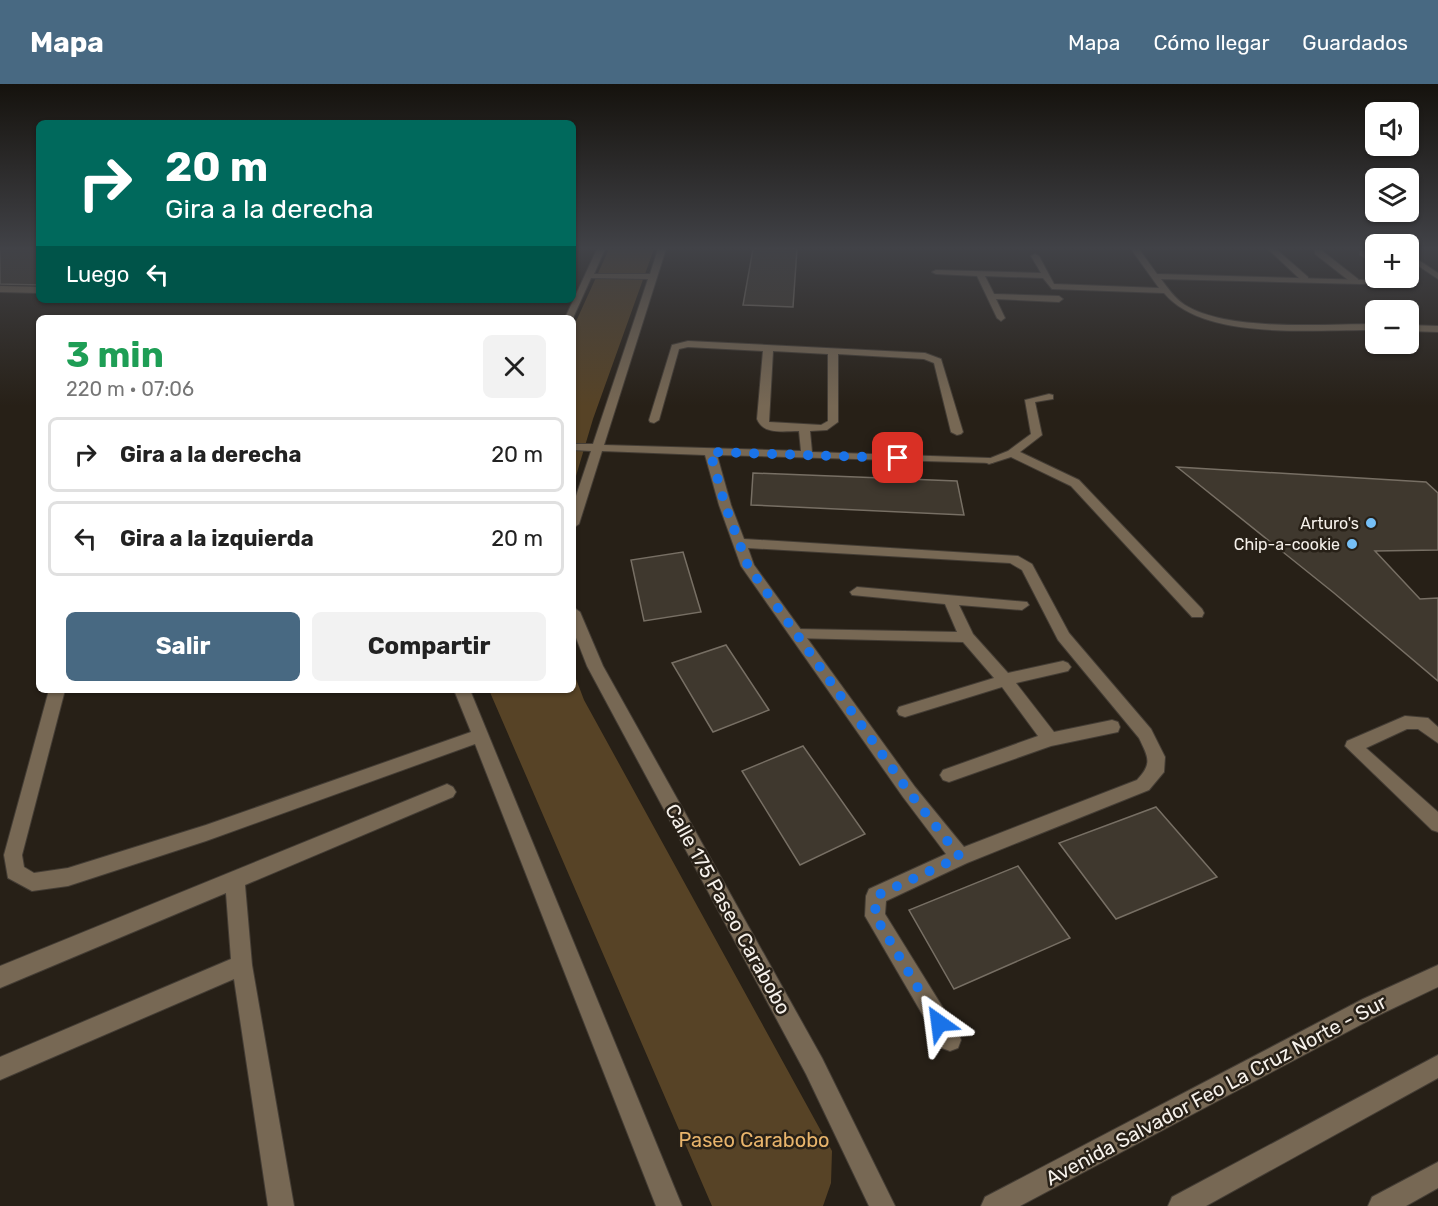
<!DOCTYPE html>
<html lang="es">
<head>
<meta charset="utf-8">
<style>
	:root { --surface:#fff; --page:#f2f2f2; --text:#222; --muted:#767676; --line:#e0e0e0; --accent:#486982 }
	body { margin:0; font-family:Rubik,sans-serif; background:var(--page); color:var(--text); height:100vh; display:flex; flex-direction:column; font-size:22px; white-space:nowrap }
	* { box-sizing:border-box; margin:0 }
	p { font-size:20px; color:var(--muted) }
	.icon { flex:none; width:33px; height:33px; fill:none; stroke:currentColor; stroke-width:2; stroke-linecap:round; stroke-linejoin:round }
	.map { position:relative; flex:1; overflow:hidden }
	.drawer { position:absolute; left:36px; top:231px; width:540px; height:378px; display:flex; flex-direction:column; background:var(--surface); border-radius:9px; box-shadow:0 2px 4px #0004 }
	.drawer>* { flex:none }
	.banner { position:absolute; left:36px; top:36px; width:540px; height:183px; border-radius:9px; box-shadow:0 2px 4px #0004; background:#00695c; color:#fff; overflow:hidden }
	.buttons { position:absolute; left:1365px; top:18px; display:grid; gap:12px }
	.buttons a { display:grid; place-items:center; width:54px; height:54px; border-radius:9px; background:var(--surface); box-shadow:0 2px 4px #0004; font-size:30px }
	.pin { position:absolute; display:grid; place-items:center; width:51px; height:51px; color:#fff; margin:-26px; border-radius:12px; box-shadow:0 3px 9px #0006 }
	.me { position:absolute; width:66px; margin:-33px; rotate:329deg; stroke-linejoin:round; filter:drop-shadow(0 0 4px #0008) }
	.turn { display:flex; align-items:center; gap:21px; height:126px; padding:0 30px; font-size:27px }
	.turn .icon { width:78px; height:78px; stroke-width:2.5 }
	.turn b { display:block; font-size:42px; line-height:51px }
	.then { display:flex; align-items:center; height:57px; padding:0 30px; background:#0003; gap:12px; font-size:22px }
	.round { display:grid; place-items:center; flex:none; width:63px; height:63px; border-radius:9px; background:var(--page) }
	.headline { display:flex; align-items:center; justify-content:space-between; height:102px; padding:0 30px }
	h1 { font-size:36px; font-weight:700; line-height:45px; color:#1e9e55 }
	.cta { display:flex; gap:12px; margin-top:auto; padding:12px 30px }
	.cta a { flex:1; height:69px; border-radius:9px; background:var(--accent); color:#fff; font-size:24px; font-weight:700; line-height:69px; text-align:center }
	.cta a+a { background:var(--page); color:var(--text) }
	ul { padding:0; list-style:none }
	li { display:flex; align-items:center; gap:18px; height:75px; margin:0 12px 9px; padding:0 18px; border:3px solid var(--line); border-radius:9px }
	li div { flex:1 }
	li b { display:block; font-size:22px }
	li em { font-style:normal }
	header { display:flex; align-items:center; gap:36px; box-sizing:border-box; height:84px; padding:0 30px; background:var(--accent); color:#fff }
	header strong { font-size:28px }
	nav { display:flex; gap:33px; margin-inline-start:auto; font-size:21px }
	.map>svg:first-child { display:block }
</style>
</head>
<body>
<header>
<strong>Mapa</strong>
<nav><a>Mapa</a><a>Cómo llegar</a><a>Guardados</a></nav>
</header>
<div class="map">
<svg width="1438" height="1122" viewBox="0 0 1438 1122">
	<rect width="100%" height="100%" fill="#272017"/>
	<!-- green -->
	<g fill="#574326">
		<path d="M609 165H654L593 335 573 402V244Z"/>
		<path d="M573 587 584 616 832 1067 831 1099 823 1122H712L489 606H573Z"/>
	</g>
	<!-- building -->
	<g fill="#3f382e" stroke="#776f64" stroke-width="1.5">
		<path d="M0 165H39V201L0 200Z"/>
		<path d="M753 165H797L793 223 743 221Z"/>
		<path d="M1177 383 1426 398 1438 409V466L1375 467 1420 515 1438 514V597L1334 509Z"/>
		<path d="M753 389 957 397 964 431 751 421Z"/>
		<path d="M683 468 701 528 644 537 631 476Z"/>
		<path d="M726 561 769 626 713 648 672 579Z"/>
		<path d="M803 662 865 750 800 781 742 687Z"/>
		<path d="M1156 723 1217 793 1116 835 1059 759Z"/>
		<path d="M1018 782 1070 854 954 905 909 826Z"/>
	</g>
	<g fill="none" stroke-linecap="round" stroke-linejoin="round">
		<defs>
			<g id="service">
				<path d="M1268 165H1276L1308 193V197H1302Z"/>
				<path d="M1315 166H1321L1358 195V199H1352L1315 170Z"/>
				<path d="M1360 167H1366L1376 175V181L1360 171Z"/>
				<path d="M1408 169 1438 189V195L1408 175Z"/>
				<path d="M0 202 39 203V209L0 208Z"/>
				<path d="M1049 310 1053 311V315L1035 318 1042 351 1020 368 1079 396 1202 525 1204 529 1202 533H1192L1071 402 1011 373 989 380 983 377 1008 367 1031 350 1025 316Z"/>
				<path d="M857 503 1027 518 1029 521 1022 526 959 521 973 550 1008 589 1063 577 1068 579 1071 583 1068 587 1016 599 1054 648 1112 636 1118 638 1120 643 1118 648 1051 662 949 698 943 696 940 691 943 686 1038 652 1002 603 905 633 899 631 897 627 899 623 994 594 963 558 792 554 790 550 792 546 797 545 957 548 945 520 852 511 850 508Z"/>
				<path d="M1405 632 1428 634 1438 643V659L1418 645H1407L1366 664 1438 728V748L1432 746 1345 662 1347 657Z"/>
			</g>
			<g id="minor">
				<path d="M597 165H605L594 190H650L658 165H666L604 361 801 367 799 347C784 347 763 351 757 335L763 267 688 263 679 265 659 336 654 339 650 338 649 336 672 261 688 257 925 269 941 275 963 348 961 350 957 351 951 348 934 279 924 275 838 270V338L827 346 810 347 812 368 989 374 993 375V379L717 371 731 421 744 455 1018 472 1032 480 1069 549 1151 645 1165 673 1164 688 1149 706 967 779 886 817 885 830 958 948 961 956 958 964 950 967 942 964 865 832 866 812 869 805 946 770 903 713 741 482 719 421 705 371 602 367 579 440 573 444V421L591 367 573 366V360H593L648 195 591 194 573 234H565ZM773 267 828 270V337L821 341 769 338ZM748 464 1010 479 1022 486 1058 556 1139 654C1148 673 1153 679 1137 696L964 763 915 703 754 481Z"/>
				<path d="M1131 165H1139L1157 190 1402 197 1406 199 1402 201 1161 195C1168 204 1174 214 1185 221 1229 248 1324 240 1376 240V246C1317 245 1205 258 1164 209L1052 205 1043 194 985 192 994 210 1059 212 1063 215 1059 218 996 215 1005 234 1001 237 997 234 977 192 936 190 932 188 936 186 1041 189 1031 172 1035 170 1039 172 1054 200 1159 204Z"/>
				<path d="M1408 241 1438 242V248L1408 247Z"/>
				<path d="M573 523 580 528 603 582 822 974 895 1122H869L806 990 587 582 573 546Z"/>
				<path d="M49 606H65L22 771 24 783 34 789 68 784 206 741 471 648 454 606H470L682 1122H656L475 660 206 757 68 802 32 807 8 794 4 771Z"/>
				<path d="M447 700 453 703 456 708 453 713 245 801 252 881 294 1122H268L234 895 0 996V973L231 875 226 809 0 904V882Z"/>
				<path d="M1438 881V903L1379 931 1020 1122H981L985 1113 1363 915Z"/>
				<path d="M1438 971V994L1206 1122H1168L1172 1113Z"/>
				<path d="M1438 1078V1104L1406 1122H1368L1372 1113Z"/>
			</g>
		</defs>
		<!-- service casing -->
		<use href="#service" stroke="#443d35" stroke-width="2"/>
		<!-- minor casing -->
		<use href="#minor" stroke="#443d35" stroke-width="2"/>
		<!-- service -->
		<use href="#service" fill="#776854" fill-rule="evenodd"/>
		<!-- minor -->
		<use href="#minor" fill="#776854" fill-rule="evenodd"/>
	</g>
	<!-- sky -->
	<linearGradient id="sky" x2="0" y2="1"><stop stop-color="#15120d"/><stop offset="0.51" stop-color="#414247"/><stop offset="1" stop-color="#414247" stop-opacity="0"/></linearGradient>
	<rect width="1438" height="322" fill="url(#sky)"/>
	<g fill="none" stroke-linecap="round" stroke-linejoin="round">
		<!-- route -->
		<path stroke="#1a73e8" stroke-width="10" stroke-dasharray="0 18" d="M898 374 710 368 725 421 748 482 909 708 960 773 876 812 875 832 939 939"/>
	</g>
	<!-- markers -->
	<g fill="#76c0f7" stroke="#272017" stroke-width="2">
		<circle cx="1371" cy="439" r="6"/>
		<circle cx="1352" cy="460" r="6"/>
	</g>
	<g text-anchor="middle" stroke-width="5" stroke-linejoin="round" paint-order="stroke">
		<!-- poi labels -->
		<g font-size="16" fill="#f6f1eb" stroke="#272017" text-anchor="end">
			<text x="1359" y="445">Arturo's</text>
			<text x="1340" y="466">Chip-a-cookie</text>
		</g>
		<!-- near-street labels -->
		<g font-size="20" fill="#f6f1eb" stroke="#272017">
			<text transform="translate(728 825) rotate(61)" y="7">Calle 175 Paseo Carabobo</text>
			<text transform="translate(1216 1006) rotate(-28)" y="7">Avenida Salvador Feo La Cruz Norte - Sur</text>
		</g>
		<!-- near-park labels -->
		<g font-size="20" fill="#e8b46b" stroke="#272017">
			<text x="754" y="1063">Paseo Carabobo</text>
		</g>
	</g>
</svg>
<div class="buttons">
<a><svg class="icon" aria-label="sound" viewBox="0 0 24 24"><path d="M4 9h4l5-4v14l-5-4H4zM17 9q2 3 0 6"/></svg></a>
<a><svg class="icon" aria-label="layers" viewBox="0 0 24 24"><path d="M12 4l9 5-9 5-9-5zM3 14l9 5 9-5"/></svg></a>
<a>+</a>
<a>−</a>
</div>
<div class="pin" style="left:898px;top:374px;background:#d93025"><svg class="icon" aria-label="arrive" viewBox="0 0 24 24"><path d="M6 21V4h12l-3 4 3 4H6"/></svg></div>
<svg class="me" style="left:939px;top:939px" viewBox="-20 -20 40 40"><path d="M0-17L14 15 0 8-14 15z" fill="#1a73e8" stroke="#fff" stroke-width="4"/></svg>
<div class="banner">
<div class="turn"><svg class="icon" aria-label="right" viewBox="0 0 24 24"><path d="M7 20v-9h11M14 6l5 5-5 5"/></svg><div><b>20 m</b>Gira a la derecha</div></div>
<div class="then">Luego<svg class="icon" aria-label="left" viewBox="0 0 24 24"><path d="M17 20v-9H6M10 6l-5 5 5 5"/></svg></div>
</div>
<section class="drawer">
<div class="headline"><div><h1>3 min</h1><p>220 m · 07:06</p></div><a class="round"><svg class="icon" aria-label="close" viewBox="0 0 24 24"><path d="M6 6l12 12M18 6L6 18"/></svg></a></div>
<ul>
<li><svg class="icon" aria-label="right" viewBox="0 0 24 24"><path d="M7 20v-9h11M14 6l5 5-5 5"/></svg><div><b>Gira a la derecha</b></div><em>20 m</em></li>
<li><svg class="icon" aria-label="left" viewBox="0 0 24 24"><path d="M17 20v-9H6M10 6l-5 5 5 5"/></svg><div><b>Gira a la izquierda</b></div><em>20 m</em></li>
</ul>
<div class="cta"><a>Salir</a><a>Compartir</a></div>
</section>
</div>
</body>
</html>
